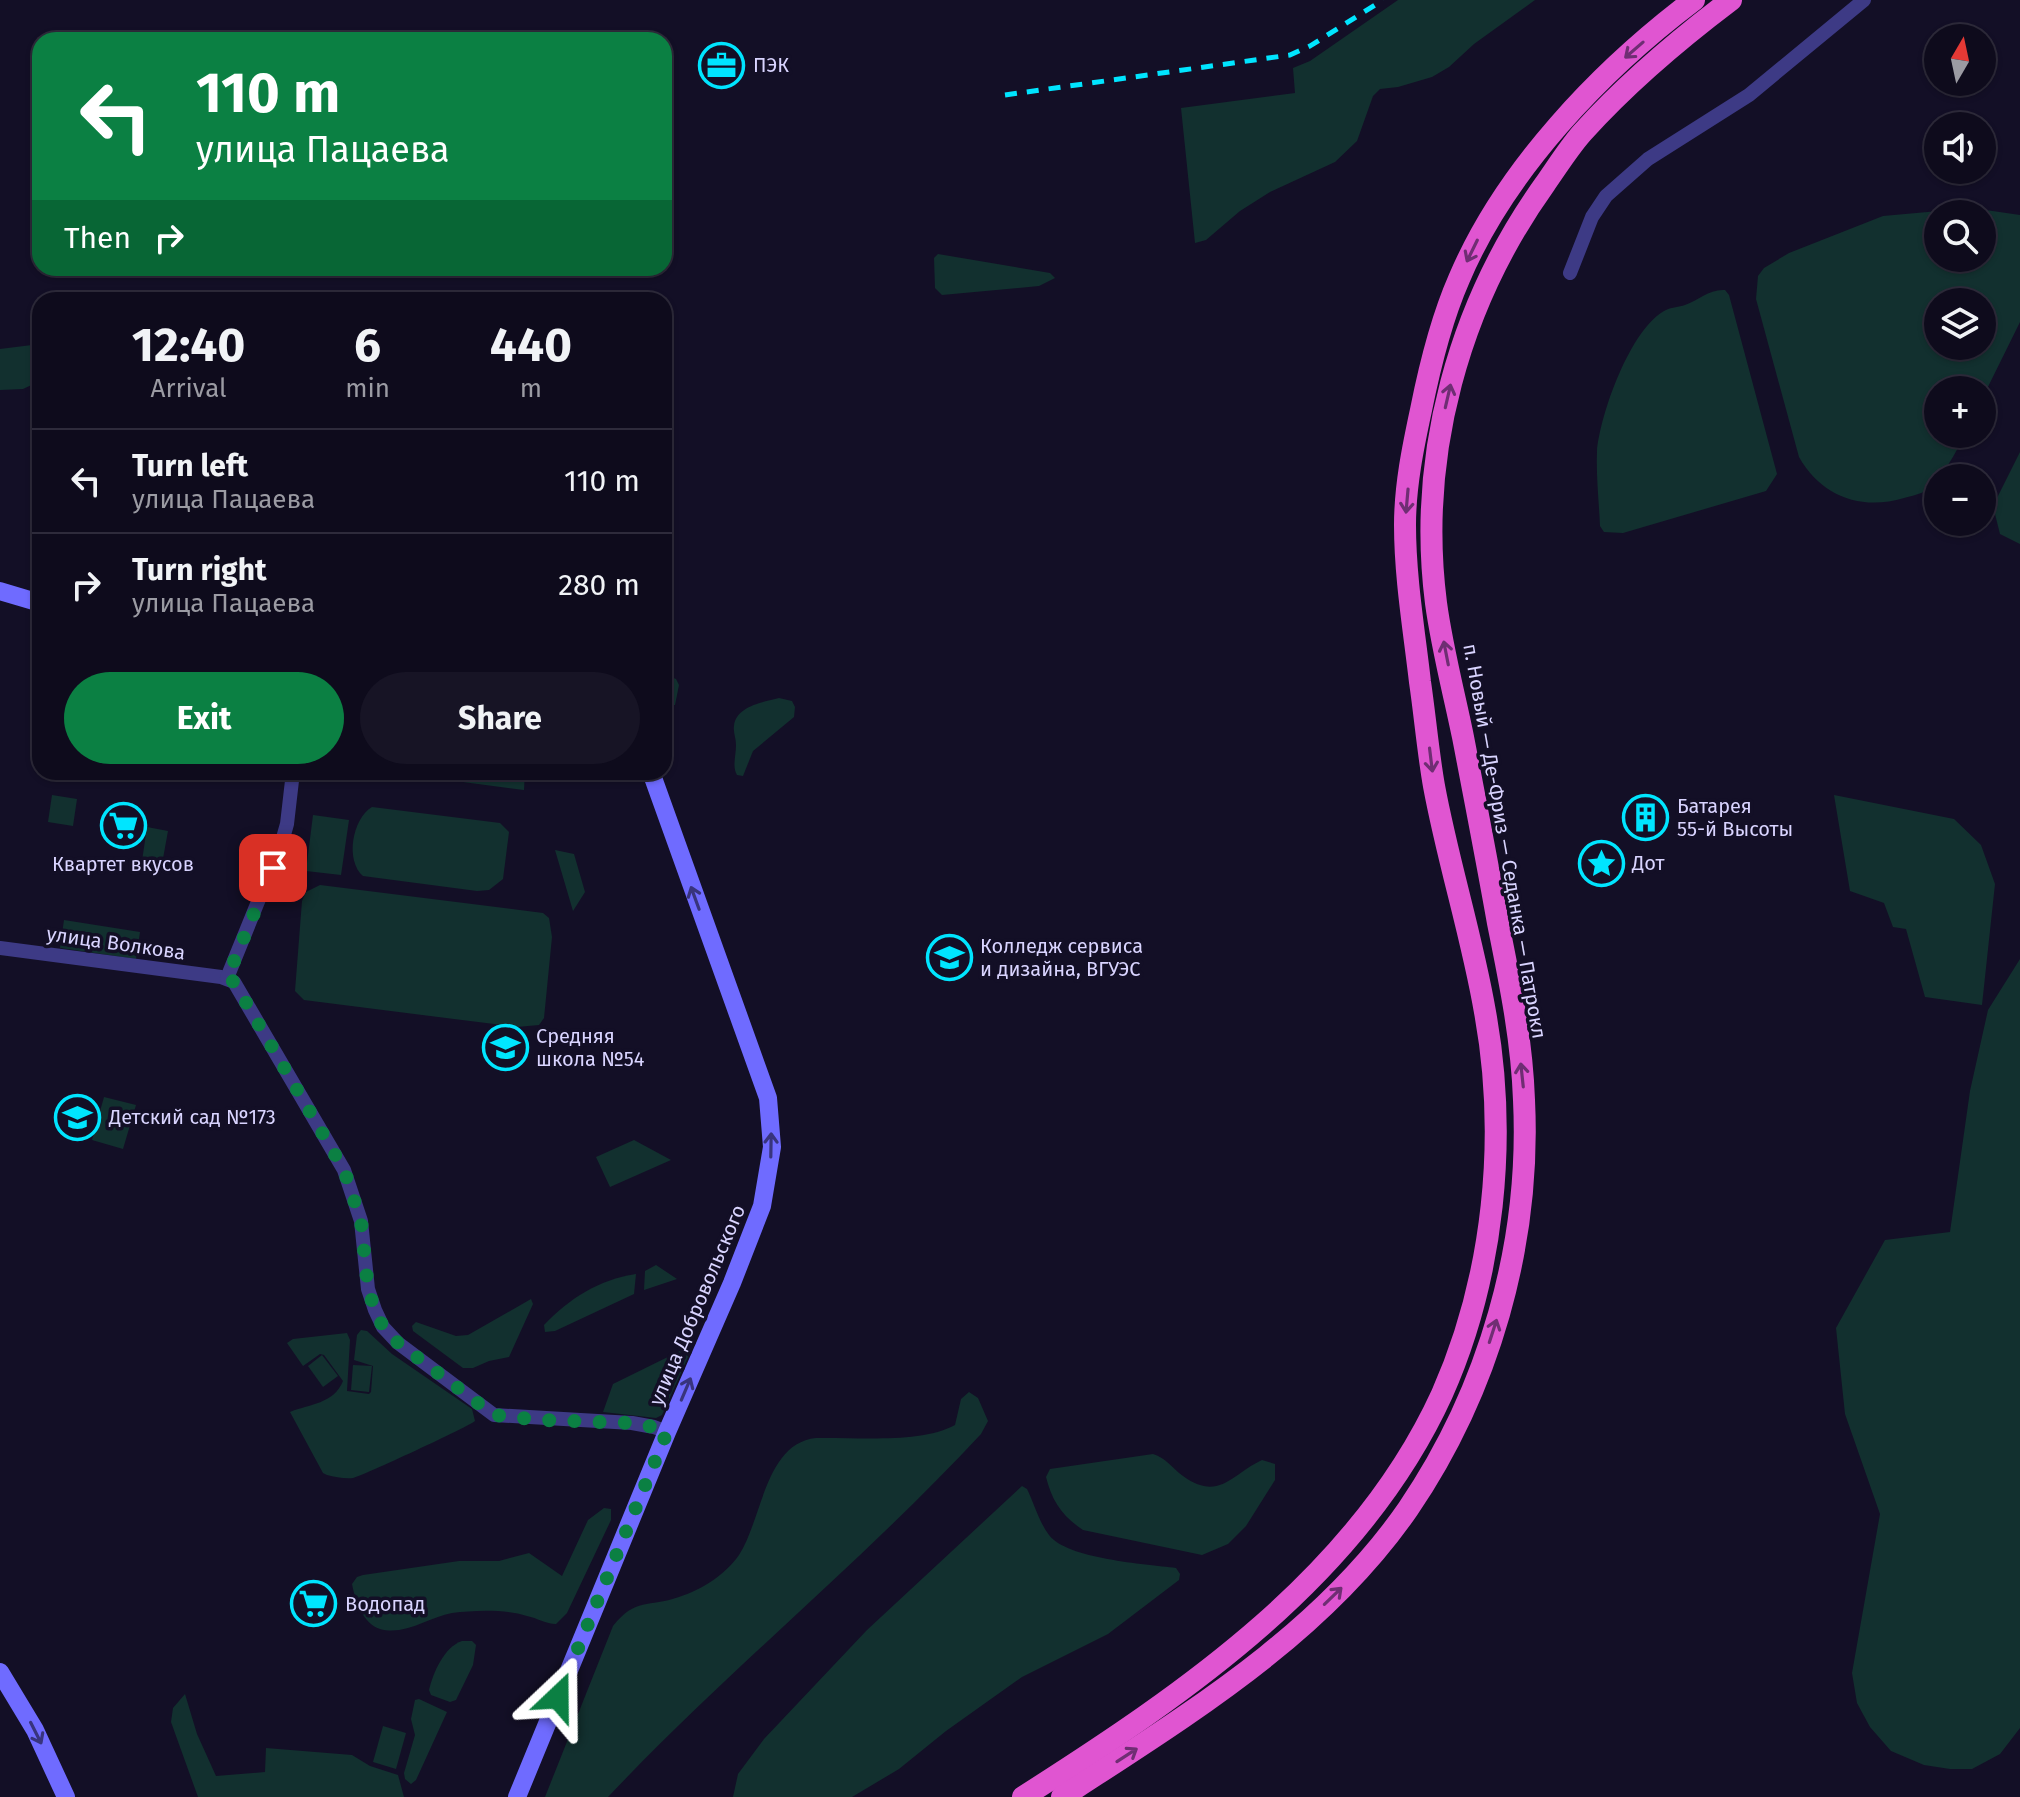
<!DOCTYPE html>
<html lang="en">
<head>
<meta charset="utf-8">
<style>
	:root { --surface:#0e0b1c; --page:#171425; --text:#f1f3f6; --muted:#9b9ba3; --line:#2e2b3b; --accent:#0b8043 }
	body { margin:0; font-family:"Fira Sans",sans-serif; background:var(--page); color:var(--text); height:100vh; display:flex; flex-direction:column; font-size:30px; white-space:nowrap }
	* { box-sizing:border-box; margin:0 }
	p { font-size:26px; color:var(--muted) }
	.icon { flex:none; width:44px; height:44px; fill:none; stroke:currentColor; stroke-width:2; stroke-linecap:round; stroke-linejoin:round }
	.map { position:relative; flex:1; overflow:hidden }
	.panel { position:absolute; left:32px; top:292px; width:640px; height:488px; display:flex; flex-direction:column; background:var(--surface); border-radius:24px; box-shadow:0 2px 6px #0004,0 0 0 2px var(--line) }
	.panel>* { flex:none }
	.banner { position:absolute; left:32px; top:32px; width:640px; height:244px; border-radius:24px; box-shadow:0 2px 6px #0004,0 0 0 2px var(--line); background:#0b8043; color:#fff; overflow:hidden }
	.needle { width:52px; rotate:9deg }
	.buttons { position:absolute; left:1924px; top:24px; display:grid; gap:16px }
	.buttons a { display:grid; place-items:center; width:72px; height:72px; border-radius:50%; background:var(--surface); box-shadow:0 2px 6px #0004,0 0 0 2px var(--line); font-size:40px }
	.pin { position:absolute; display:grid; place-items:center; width:68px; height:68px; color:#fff; margin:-34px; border-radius:16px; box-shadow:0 4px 12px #0006 }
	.me { position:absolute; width:88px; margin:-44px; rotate:23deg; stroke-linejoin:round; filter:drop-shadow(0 0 6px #0008) }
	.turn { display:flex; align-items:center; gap:28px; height:168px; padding:0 32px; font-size:36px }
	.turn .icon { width:104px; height:104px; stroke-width:2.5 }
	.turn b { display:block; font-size:56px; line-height:68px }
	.then { display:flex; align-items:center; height:76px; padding:0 32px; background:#0003; gap:16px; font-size:30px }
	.eta { display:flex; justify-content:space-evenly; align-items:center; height:136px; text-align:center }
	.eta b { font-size:48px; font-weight:700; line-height:56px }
	.cta { display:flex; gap:16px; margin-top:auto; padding:16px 32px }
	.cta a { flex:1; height:92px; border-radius:48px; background:var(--accent); color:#fff; font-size:32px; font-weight:700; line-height:92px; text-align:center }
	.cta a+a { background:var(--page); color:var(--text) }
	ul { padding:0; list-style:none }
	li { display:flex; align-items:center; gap:24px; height:104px; padding:0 32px; border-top:2px solid var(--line) }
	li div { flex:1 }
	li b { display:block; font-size:30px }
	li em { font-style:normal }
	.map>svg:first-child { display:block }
</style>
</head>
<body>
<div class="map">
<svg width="2020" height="1797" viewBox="0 0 2020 1797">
	<rect width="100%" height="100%" fill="#130f26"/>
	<!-- green -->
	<g fill="#12302f" fill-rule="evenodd">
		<path d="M1398 0H1535L1474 44 1449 67 1432 77 1398 87 1380 89 1373 96 1357 141 1335 162 1270 192 1240 211 1206 240 1195 243 1181 108 1295 93 1293 68 1310 61Z"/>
		<path d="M1972 208 2020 215V322L1982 399V390H1938V434H1965C1955 455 1944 474 1927 490 1921 494 1911 496 1904 498 1861 511 1821 496 1799 457L1756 299 1758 276 1764 268 1789 253 1883 216ZM1938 214H1982V258H1938ZM1938 302H1982V346H1938Z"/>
		<path d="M938 254 1050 273 1055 278 1039 286 942 295 935 288 934 258Z"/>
		<path d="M1725 290 1729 295 1777 474 1766 491 1623 533 1604 532 1600 526C1599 502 1596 476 1597 452 1600 414 1631 327 1666 310 1672 307 1679 307 1685 305 1699 300 1709 289 1725 290Z"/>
		<path d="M40 344V381L23 389 0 390V349Z"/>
		<path d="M2020 452V544L2000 534 1993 506Z"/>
		<path d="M664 674 676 679 679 685 675 705 664 706Z"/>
		<path d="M779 698 792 701 795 707 794 717 753 751 743 776 737 775C732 766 736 756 736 745 736 738 733 732 734 726 736 706 763 702 779 698Z"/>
		<path d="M419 772H525L524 790 433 778Z"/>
		<path d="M52 795 77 799 73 826 48 822Z"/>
		<path d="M1834 795 1954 819 1981 845 1995 884 1982 1005 1925 997 1906 929 1893 927 1884 903 1850 891Z"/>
		<path d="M372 807 500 823 509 832 503 879 489 890 477 891 363 876C345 861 352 819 372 807Z"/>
		<path d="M313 815 349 820 341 875 306 871Z"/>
		<path d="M147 827 168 831 162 864 142 861Z"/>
		<path d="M555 850 574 854 585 892 573 911Z"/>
		<path d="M320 885 543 913 549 918 552 937 544 1018 539 1025 517 1027 304 1000 295 991 302 901 306 892Z"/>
		<path d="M64 920 140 932 136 959 60 948Z"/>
		<path d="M2020 959V1728L2000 1754 1972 1769H1950L1924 1765 1891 1751 1870 1727 1857 1703 1852 1673 1880 1514 1845 1414 1836 1328 1885 1240 1950 1232 1970 1091 1988 1010Z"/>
		<path d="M104 1097 136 1105 123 1149 92 1140Z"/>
		<path d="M634 1140 671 1160 610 1187 596 1157Z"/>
		<path d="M656 1265 677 1279 644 1290 645 1271Z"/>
		<path d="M636 1274 634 1294 555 1331 545 1332 544 1325C570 1298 598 1280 636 1274Z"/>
		<path d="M531 1299 533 1304 509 1357 489 1361 473 1368H463L413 1331 412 1326 416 1322 456 1336 468 1335Z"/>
		<path d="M361 1330 367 1331 392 1354 472 1409 475 1421C470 1426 362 1476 353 1478 345 1479 335 1477 327 1475L323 1473 290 1412C309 1404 334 1404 343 1381L324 1355 320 1354 303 1366 287 1343 293 1339 347 1333 350 1340 347 1391 369 1394 371 1392 373 1366 354 1360 357 1335Z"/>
		<path d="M680 1351H685L688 1357 662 1415 656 1418 603 1412 613 1384Z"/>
		<path d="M322 1355 338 1376 323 1387 308 1366Z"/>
		<path d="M353 1365 372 1366 369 1392 351 1390Z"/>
		<path d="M969 1392 978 1398 988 1421 981 1434C863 1561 727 1671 608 1797H545L613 1626C636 1597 648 1608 679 1597 701 1590 725 1575 739 1555 762 1520 765 1443 816 1438 855 1437 921 1444 955 1425L961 1399Z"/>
		<path d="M1153 1454C1166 1458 1172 1468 1183 1476 1219 1502 1232 1474 1262 1460L1275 1464V1480L1246 1526 1228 1544 1202 1555 1083 1530C1062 1516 1052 1501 1046 1477L1050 1469Z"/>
		<path d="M1022 1486 1027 1489C1034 1503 1039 1522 1049 1535 1067 1559 1145 1564 1176 1568L1180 1574 1179 1580 1108 1634 1022 1677 946 1731 899 1769 852 1797H733L738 1774 764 1739 867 1630Z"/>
		<path d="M604 1508 611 1509V1520L567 1613 556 1624C546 1624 537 1618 527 1616 505 1609 475 1610 452 1613 429 1617 405 1636 380 1629 363 1624 355 1600 352 1584L357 1577 363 1575 459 1561H499L529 1553 562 1576 588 1520Z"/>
		<path d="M462 1641H472L476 1645 473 1665 456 1700 450 1702 431 1695 429 1690C433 1673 444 1647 462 1641Z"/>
		<path d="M185 1694 197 1734 216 1776 265 1772 266 1748 352 1755 370 1766 398 1775 404 1797H198L171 1722 173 1708Z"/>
		<path d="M419 1699 447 1712 416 1780 411 1784 405 1779 404 1773 415 1735 411 1719 415 1700Z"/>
		<path d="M383 1726 406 1733 396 1769 373 1762Z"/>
	</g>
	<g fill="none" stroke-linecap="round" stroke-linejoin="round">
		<!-- minor -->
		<g stroke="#3d3a85" stroke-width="14">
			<path d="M1570 273 1592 217 1606 196 1648 159 1749 95 1864 0"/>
			<path d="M0 948 221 977 234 982 344 1170 361 1221 368 1289 375 1310 383 1327 398 1343 494 1415 632 1423 654 1427 667 1432"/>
			<path d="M227 978 281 845 287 824 293 772"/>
		</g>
		<!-- secondary -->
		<g stroke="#6f6bff" stroke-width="18">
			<path d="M0 591 40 603"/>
			<path d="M0 1672 35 1730 66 1797"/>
			<path d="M517 1797 667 1432 732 1283 762 1206 772 1147 768 1098 651 772"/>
		</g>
		<!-- trunk -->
		<g stroke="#e055d1" stroke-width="22">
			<path d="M1023 1797C1186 1693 1359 1576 1442 1394 1494 1277 1508 1138 1485 1012 1472 936 1448 862 1434 786 1428 752 1425 716 1420 682 1414 630 1405 577 1405 525 1405 486 1413 447 1421 410 1430 365 1441 320 1459 279 1505 170 1601 70 1694 0"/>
			<path d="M1062 1797C1187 1715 1321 1635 1408 1509 1489 1390 1531 1244 1524 1100 1522 1041 1510 982 1498 923 1487 861 1475 799 1463 737 1454 693 1442 648 1436 603 1417 455 1459 304 1545 184 1557 167 1568 149 1582 133 1627 83 1678 40 1731 0"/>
		</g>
		<!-- rail -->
		<path stroke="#00e5ff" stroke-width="5" stroke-dasharray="12 10" stroke-linecap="butt" d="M1005 95 1290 55 1310 46 1383 0"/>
	</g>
	<!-- one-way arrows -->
	<defs><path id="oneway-shaft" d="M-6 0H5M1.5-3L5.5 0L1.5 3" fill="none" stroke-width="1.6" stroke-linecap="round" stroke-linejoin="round" transform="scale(2)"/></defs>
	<g stroke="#6f2e73">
		<use href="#oneway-shaft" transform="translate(1634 50) rotate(139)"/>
		<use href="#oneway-shaft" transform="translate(1472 251) rotate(116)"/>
		<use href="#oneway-shaft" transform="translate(1448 396) rotate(-77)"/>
		<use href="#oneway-shaft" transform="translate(1407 501) rotate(95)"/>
		<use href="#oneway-shaft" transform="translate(1446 653) rotate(-101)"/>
		<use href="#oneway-shaft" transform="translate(1431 760) rotate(83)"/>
		<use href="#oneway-shaft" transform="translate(1522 1075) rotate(-96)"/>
		<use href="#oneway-shaft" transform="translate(1493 1331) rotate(-72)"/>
		<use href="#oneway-shaft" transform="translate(1333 1596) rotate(-44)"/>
		<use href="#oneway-shaft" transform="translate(1127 1755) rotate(-33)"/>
	</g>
	<g stroke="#38347d">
		<use href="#oneway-shaft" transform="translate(695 898) rotate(-110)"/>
		<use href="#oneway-shaft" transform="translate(771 1145) rotate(-89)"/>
		<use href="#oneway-shaft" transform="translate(686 1389) rotate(-67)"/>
		<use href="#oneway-shaft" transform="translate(36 1733) rotate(63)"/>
	</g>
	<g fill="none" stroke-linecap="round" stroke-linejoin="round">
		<!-- route -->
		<path stroke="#0b8043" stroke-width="14" stroke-dasharray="0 25.2" d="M273 868 227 978 234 982 344 1170 361 1221 368 1289 375 1310 383 1327 398 1343 494 1415 540 1420 632 1423 654 1427 667 1432 558 1697"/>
	</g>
	<!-- icons -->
	<defs>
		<symbol id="office-ring" viewBox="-11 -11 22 22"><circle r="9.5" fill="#130f26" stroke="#00e5ff" stroke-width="1.5"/><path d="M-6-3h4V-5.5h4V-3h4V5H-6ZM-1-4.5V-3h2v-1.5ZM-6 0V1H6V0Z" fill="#00e5ff"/></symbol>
		<symbol id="building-ring" viewBox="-11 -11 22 22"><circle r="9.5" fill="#130f26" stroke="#00e5ff" stroke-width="1.5"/><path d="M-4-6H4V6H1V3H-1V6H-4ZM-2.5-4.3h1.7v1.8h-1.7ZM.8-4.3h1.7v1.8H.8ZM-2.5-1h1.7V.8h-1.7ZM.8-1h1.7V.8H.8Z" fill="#00e5ff"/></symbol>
		<symbol id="supermarket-ring" viewBox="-11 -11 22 22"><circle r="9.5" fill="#130f26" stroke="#00e5ff" stroke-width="1.5"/><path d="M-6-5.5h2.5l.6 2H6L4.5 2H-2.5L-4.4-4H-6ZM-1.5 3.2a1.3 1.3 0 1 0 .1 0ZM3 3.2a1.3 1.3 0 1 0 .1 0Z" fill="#00e5ff"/></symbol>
		<symbol id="sight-ring" viewBox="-11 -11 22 22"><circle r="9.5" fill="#130f26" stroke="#00e5ff" stroke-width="1.5"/><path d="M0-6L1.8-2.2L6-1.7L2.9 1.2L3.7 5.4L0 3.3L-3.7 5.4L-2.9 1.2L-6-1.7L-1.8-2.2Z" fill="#00e5ff"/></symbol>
		<symbol id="university-ring" viewBox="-11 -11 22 22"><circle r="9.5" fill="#130f26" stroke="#00e5ff" stroke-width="1.5"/><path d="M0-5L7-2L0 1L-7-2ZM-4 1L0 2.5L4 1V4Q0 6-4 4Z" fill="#00e5ff"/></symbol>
		<symbol id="school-ring" viewBox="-11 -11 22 22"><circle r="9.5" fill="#130f26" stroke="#00e5ff" stroke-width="1.5"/><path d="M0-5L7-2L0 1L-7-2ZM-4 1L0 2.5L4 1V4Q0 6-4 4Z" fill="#00e5ff"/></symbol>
	</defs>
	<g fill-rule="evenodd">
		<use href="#office-ring" x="696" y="40" width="51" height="51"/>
		<use href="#building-ring" x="1620" y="792" width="51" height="51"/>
		<use href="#supermarket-ring" x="98" y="800" width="51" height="51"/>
		<use href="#sight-ring" x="1576" y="838" width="51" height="51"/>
		<use href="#university-ring" x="924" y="932" width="51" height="51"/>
		<use href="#school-ring" x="480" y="1022" width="51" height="51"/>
		<use href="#school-ring" x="52" y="1092" width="51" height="51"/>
		<use href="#supermarket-ring" x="288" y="1578" width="51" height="51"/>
	</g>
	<g text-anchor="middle" stroke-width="7" stroke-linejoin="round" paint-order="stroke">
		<!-- poi labels -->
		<g font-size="20" fill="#d9d4ff" stroke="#130f26" text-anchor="start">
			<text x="753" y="72">ПЭК</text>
			<text x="1677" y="813">Батарея<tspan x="1677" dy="23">55-й Высоты</tspan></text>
			<text x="1632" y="870">Дот</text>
			<text x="123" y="871" text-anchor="middle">Квартет вкусов</text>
			<text x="980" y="953">Колледж сервиса<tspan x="980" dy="23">и дизайна, ВГУЭС</tspan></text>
			<text x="536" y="1043">Средняя<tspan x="536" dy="23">школа №54</tspan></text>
			<text x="109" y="1124">Детский сад №173</text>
			<text x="345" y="1611">Водопад</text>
		</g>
		<!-- street labels -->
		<g font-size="20" fill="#d9d4ff" stroke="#130f26">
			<text transform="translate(1505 841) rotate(80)" y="7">п. Новый — Де-Фриз — Седанка — Патрокл</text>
			<text transform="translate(116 943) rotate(8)" y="7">улица Волкова</text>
			<text transform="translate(697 1305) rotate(-67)" y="7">улица Добровольского</text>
		</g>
	</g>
</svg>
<div class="buttons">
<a><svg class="needle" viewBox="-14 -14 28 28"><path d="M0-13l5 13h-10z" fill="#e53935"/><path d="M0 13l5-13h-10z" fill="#9b9ba3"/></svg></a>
<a><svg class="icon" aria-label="sound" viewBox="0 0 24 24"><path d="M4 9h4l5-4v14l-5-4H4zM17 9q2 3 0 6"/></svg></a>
<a><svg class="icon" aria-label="search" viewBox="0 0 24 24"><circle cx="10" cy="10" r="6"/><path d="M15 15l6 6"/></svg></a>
<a><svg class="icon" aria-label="layers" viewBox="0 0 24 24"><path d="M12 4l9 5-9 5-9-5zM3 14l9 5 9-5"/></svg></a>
<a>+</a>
<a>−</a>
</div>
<div class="pin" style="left:273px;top:868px;background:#d93025"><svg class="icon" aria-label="arrive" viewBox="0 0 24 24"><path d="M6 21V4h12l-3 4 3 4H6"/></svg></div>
<svg class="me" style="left:558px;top:1697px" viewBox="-20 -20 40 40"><path d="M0-17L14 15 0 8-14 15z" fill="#0b8043" stroke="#fff" stroke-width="4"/></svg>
<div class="banner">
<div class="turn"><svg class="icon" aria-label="left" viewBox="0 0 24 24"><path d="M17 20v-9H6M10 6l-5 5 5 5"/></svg><div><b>110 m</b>улица Пацаева</div></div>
<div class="then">Then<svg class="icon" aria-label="right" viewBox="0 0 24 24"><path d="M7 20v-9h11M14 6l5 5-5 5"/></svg></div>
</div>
<section class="panel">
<div class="eta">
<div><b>12:40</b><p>Arrival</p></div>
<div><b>6</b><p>min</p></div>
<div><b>440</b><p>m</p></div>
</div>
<ul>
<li><svg class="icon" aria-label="left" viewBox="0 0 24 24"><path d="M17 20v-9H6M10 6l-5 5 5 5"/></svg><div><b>Turn left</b><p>улица Пацаева</p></div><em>110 m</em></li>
<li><svg class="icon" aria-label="right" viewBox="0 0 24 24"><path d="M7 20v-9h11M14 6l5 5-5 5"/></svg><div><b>Turn right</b><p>улица Пацаева</p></div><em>280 m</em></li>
</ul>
<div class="cta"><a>Exit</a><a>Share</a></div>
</section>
</div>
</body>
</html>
